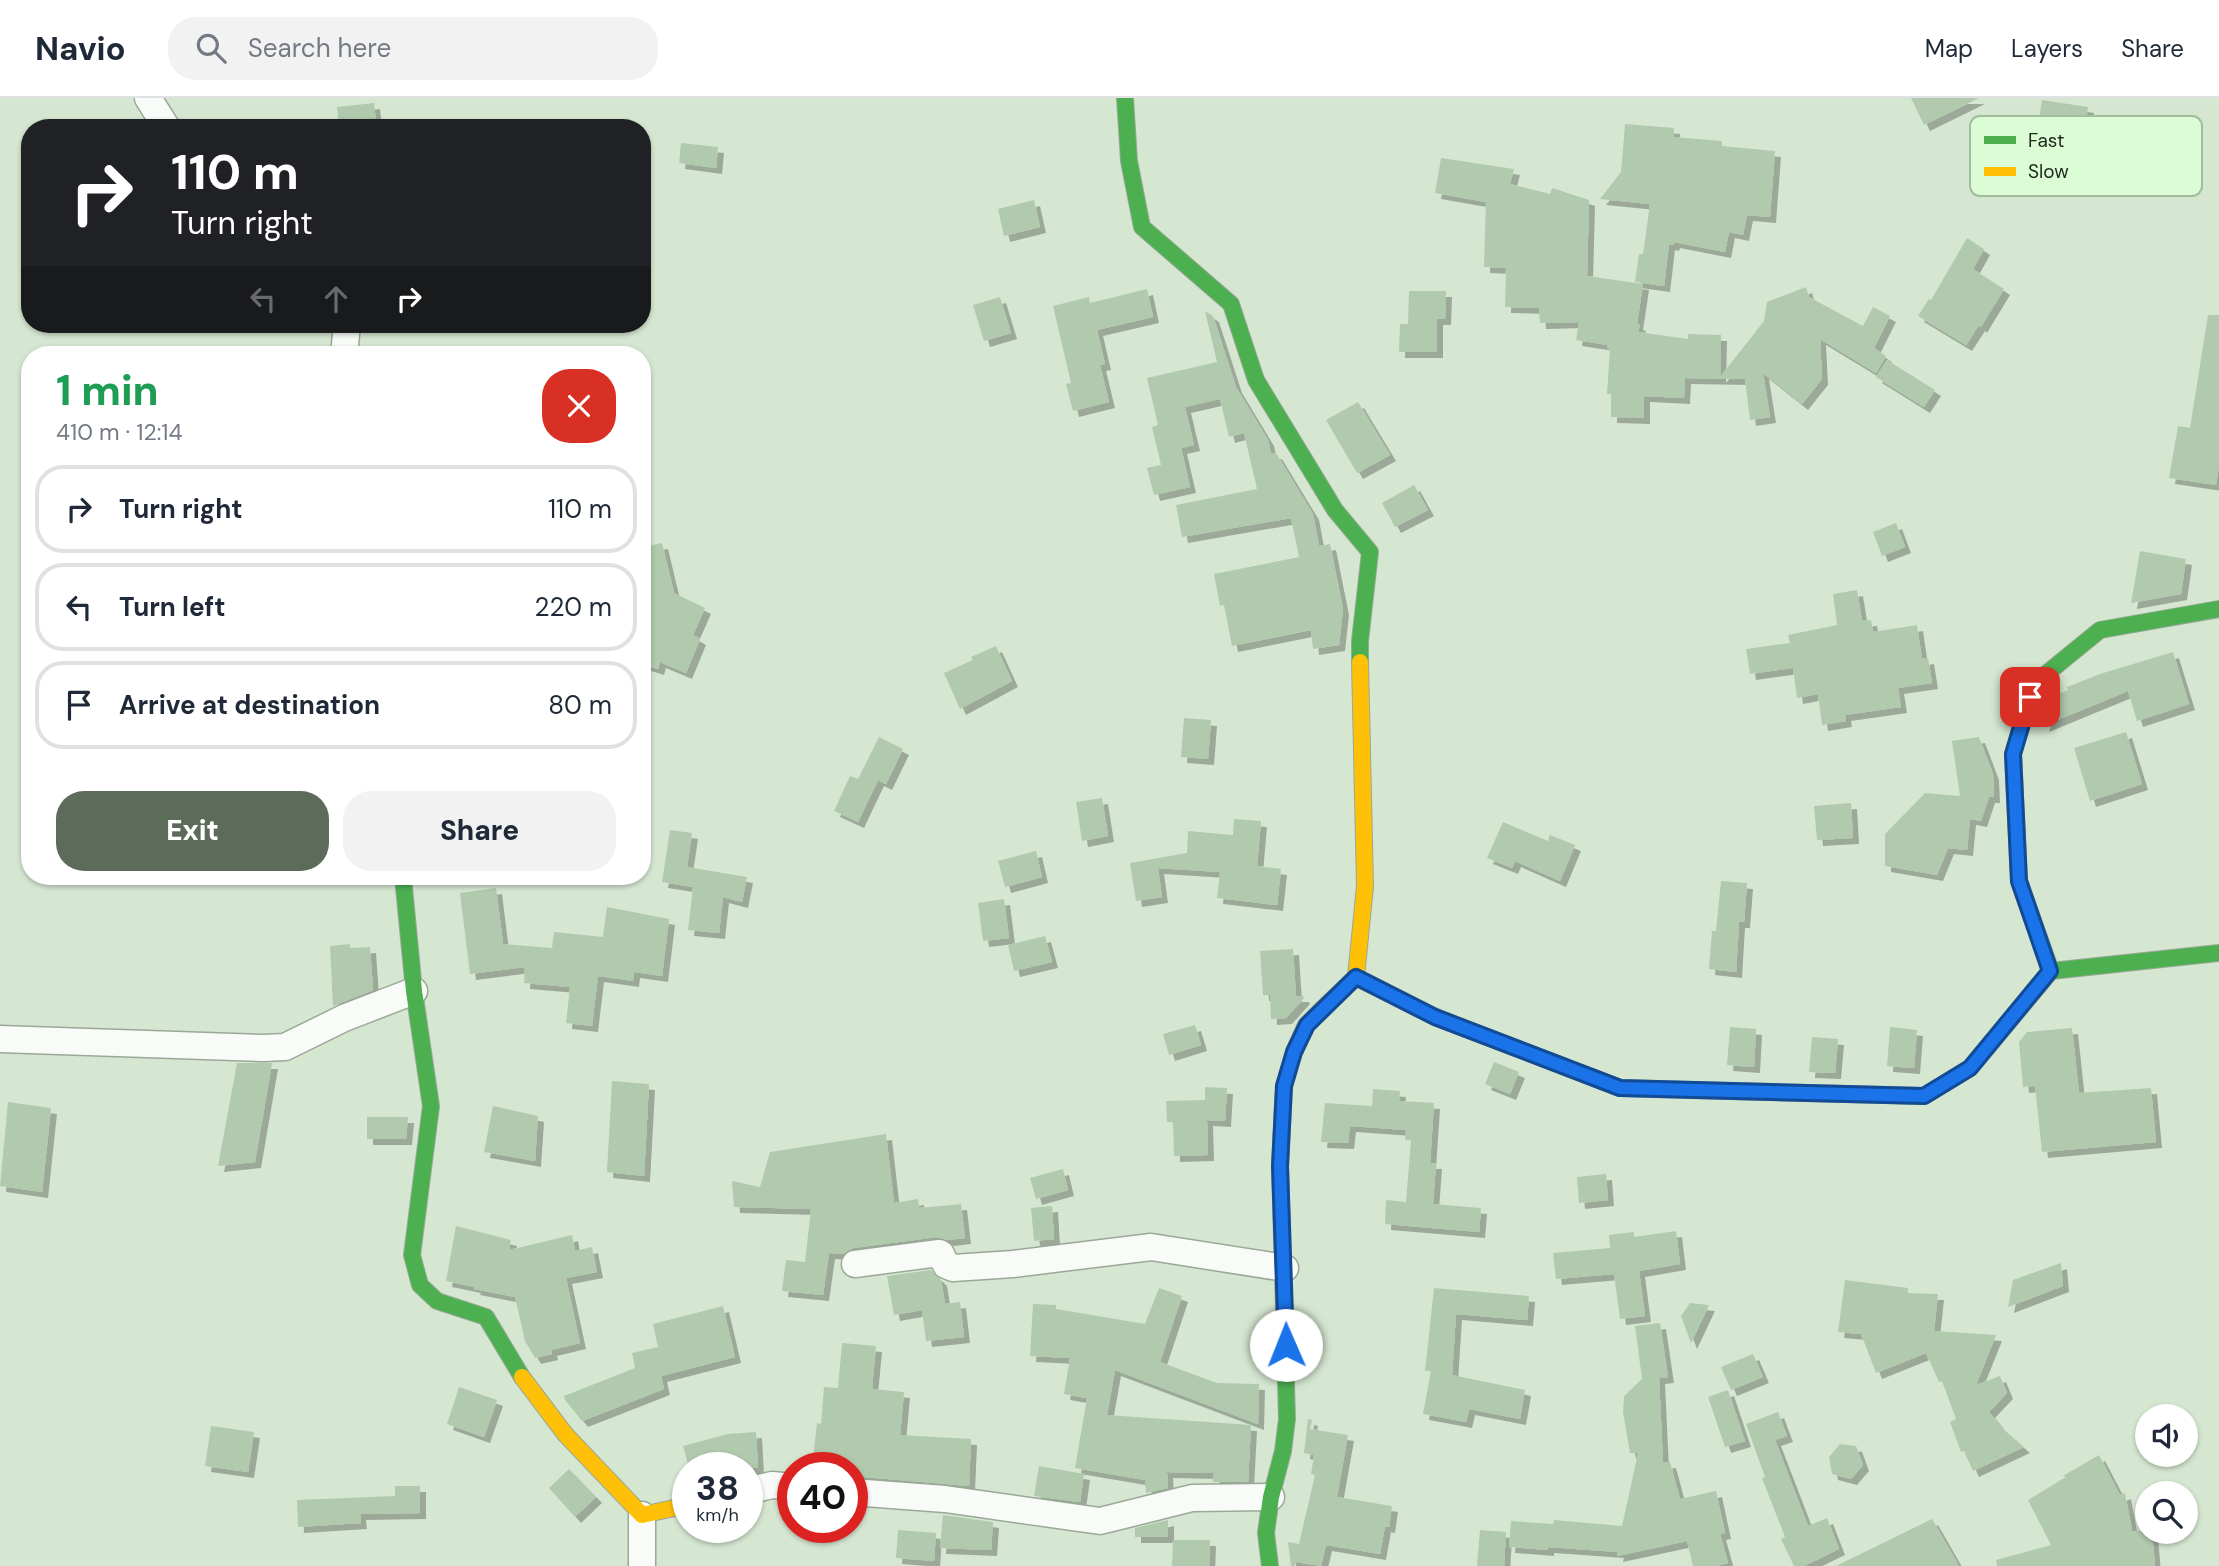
<!DOCTYPE html>
<html lang="en">
<head>
<meta charset="utf-8">
<style>
	:root { --surface:#fff; --page:#f2f2f3; --text:#1f2937; --muted:#747a83; --line:#e0e1e3; --accent:#5d6b5b }
	body { margin:0; font-family:"DM Sans",sans-serif; background:var(--page); color:var(--text); height:100vh; display:flex; flex-direction:column; font-size:26px; white-space:nowrap }
	* { box-sizing:border-box; margin:0 }
	p { font-size:23px; color:var(--muted) }
	.icon { flex:none; width:38px; height:38px; fill:none; stroke:currentColor; stroke-width:2; stroke-linecap:round; stroke-linejoin:round }
	.map { position:relative; flex:1; overflow:hidden }
	.details { position:absolute; left:21px; top:248px; width:630px; height:539px; display:flex; flex-direction:column; background:var(--surface); border-radius:28px; box-shadow:0 2px 5px #0004 }
	.details>* { flex:none }
	.guide { position:absolute; left:21px; top:21px; width:630px; height:214px; border-radius:28px; box-shadow:0 2px 5px #0004; background:#202124; color:#fff; overflow:hidden }
	.controls { position:absolute; left:2135px; top:1306px; display:grid; gap:14px }
	.controls a { display:grid; place-items:center; width:63px; height:63px; border-radius:50%; background:var(--surface); box-shadow:0 2px 5px #0004; font-size:35px }
	.speed { position:absolute; left:672px; top:1354px; display:flex; gap:14px; font-size:35px; font-weight:700; text-align:center }
	.speed>* { display:grid; place-content:center; width:91px; height:91px; border-radius:50%; background:var(--surface); box-shadow:0 2px 5px #0004; line-height:1 }
	.speed small { font-size:18px; font-weight:400 }
	.speed .limit { border:10px solid #d22; background:#fff; color:#111 }
	.pin { position:absolute; display:grid; place-items:center; width:60px; height:60px; color:#fff; margin:-30px; border-radius:14px; box-shadow:0 4px 10px #0006 }
	.me { position:absolute; width:77px; margin:-38px; rotate:359deg; stroke-linejoin:round; filter:drop-shadow(0 0 5px #0008) }
	.turn { display:flex; align-items:center; gap:24px; height:147px; padding:0 35px; font-size:32px }
	.turn .icon { width:91px; height:91px; stroke-width:2.5 }
	.turn b { display:block; font-size:49px; line-height:60px }
	.lanes { display:flex; align-items:center; height:66px; padding:0 35px; background:#0003; justify-content:center; gap:35px; direction:ltr }
	.lanes .off { opacity:.35 }
	.round { display:grid; place-items:center; flex:none; width:74px; height:74px; border-radius:28px; background:var(--page) }
	.headline { display:flex; align-items:center; justify-content:space-between; height:119px; padding:0 35px }
	h1 { font-size:42px; font-weight:800; line-height:52px; color:#1e9e55 }
	.cta { display:flex; gap:14px; margin-top:auto; padding:14px 35px }
	.cta a { flex:1; height:80px; border-radius:28px; background:var(--accent); color:#fff; font-size:28px; font-weight:800; line-height:80px; text-align:center }
	.cta a+a { background:var(--page); color:var(--text) }
	ul { padding:0; list-style:none }
	li { display:flex; align-items:center; gap:21px; height:88px; margin:0 14px 10px; padding:0 21px; border:4px solid var(--line); border-radius:28px }
	li div { flex:1 }
	li b { display:block; font-size:26px }
	li em { font-style:normal }
	header { display:flex; align-items:center; gap:42px; box-sizing:border-box; height:98px; padding:0 35px; background:var(--surface); border-bottom:2px solid var(--line) }
	header strong { font-size:33px }
	nav { display:flex; gap:38px; margin-inline-start:auto; font-size:24px }
	.search { width:490px; height:63px; background:var(--page); display:flex; align-items:center; gap:18px; box-sizing:border-box; padding:0 24px; border-radius:28px; color:var(--muted); font-size:26px }
	.map>svg:first-child { display:block }
</style>
</head>
<body>
<header>
<strong>Navio</strong>
<div class="search"><svg class="icon" aria-label="search" viewBox="0 0 24 24"><circle cx="10" cy="10" r="6"/><path d="M15 15l6 6"/></svg>Search here</div>
<nav><a>Map</a><a>Layers</a><a>Share</a></nav>
</header>
<div class="map">
<svg width="2219" height="1468" viewBox="0 0 2219 1468">
	<defs>
		<filter id="shadow"><feDropShadow dx="6" dy="6" stdDeviation="0" flood-color="#0004"/></filter>
	</defs>
	<rect width="100%" height="100%" fill="#d5e7d1"/>
	<!-- building -->
	<g fill="#b1caad" filter="url(#shadow)">
		<path d="M1911 0H1979L1924 27Z"/>
		<path d="M2042 2 2088 9 2080 61 2034 53Z"/>
		<path d="M374 5 376 25 339 29 337 9Z"/>
		<path d="M1625 26 1674 30V39L1722 43V48L1775 53 1770 119 1747 117 1743 137 1729 134 1725 154 1674 144 1673 147 1669 146 1664 188 1635 184 1639 156H1643L1650 106 1600 101 1621 74Z"/>
		<path d="M681 45 718 49 716 70 679 65Z"/>
		<path d="M1441 60 1514 71 1510 86 1550 96 1552 90 1589 102 1587 178 1643 186 1637 226 1640 227 1638 234 1688 241V236L1721 237 1720 279 1764 223 1767 204 1806 189 1809 199 1863 228 1873 209 1890 218 1874 250 1886 258 1876 275 1820 241 1822 281 1802 306 1763 275 1770 319 1750 322 1745 281 1685 280 1684 300 1644 298V320L1611 319V296H1607L1610 251 1607 250 1608 247 1576 242 1579 224 1540 225 1539 210 1505 209 1506 170 1484 169 1486 104 1435 95Z"/>
		<path d="M1034 102 1040 129 1004 138 998 111Z"/>
		<path d="M1967 140 1984 151 1973 171 2004 191 1981 229 1979 227 1966 247 1918 218 1929 201 1931 202Z"/>
		<path d="M1147 191 1153 219 1097 232 1105 266 1100 267 1109 304 1073 313 1066 286 1071 285 1053 208 1089 199 1090 205Z"/>
		<path d="M1409 193H1446L1445 221H1437V254H1399L1400 226H1408Z"/>
		<path d="M1000 199 1011 235 984 243 973 207Z"/>
		<path d="M1205 213 1213 218 1236 289 1268 342 1271 356 1276 355 1313 416 1319 448 1330 446 1343 511 1339 547 1313 551 1311 532 1232 548 1224 507 1220 508 1214 476 1299 459 1291 420 1182 439 1176 407 1257 391 1244 335 1229 339 1220 301 1185 309 1194 347 1181 350 1190 389 1154 397 1147 370 1161 367 1152 329 1158 327 1147 280 1217 264Z"/>
		<path d="M2208 217H2219V368L2216 387 2169 380 2178 328 2190 330Z"/>
		<path d="M1887 262 1935 292 1924 309 1876 279Z"/>
		<path d="M1358 304 1390 357 1357 375 1326 322Z"/>
		<path d="M1414 387 1428 412 1395 429 1382 405Z"/>
		<path d="M1896 425 1905 449 1882 458 1873 434Z"/>
		<path d="M662 445 674 495 705 510 693 537 700 541 686 575 660 564 658 571 642 566V482L651 486 643 449Z"/>
		<path d="M2140 453 2186 461 2181 496 2131 505Z"/>
		<path d="M1857 492 1862 523 1871 522 1873 534 1917 527 1922 561 1928 560 1932 585 1898 590 1901 609 1845 617 1846 623 1822 627 1818 596 1797 600 1793 570 1750 576 1746 551 1790 545 1788 537 1837 527 1833 496Z"/>
		<path d="M996 548 1012 583 960 611 944 575 973 562 971 559Z"/>
		<path d="M2173 554 2189 606 2137 623 2128 593 2043 628 2049 608 2057 597 2068 592 2067 589 2100 576Z"/>
		<path d="M1184 620 1211 622 1208 661 1181 659Z"/>
		<path d="M2126 634 2142 686 2090 703 2074 650Z"/>
		<path d="M879 639 903 651 886 686 878 682 858 724 834 713 850 678 858 681Z"/>
		<path d="M1979 639 1993 676 1994 699H1989L1981 723 1970 721 1967 752 1948 750 1937 777 1885 768V736L1925 695 1960 698 1952 643Z"/>
		<path d="M1102 700 1108 738 1082 743 1076 704Z"/>
		<path d="M1851 705 1853 740 1817 742 1814 708Z"/>
		<path d="M1234 721 1261 723 1257 768 1281 771 1277 807 1217 800 1220 774 1158 770 1162 799 1136 803 1130 765 1187 755 1188 733 1233 737Z"/>
		<path d="M1503 724 1548 743 1550 737 1575 747 1560 783 1515 763 1512 770 1487 760Z"/>
		<path d="M670 732 692 735 687 769 747 779 742 804 723 799 719 835 688 832 693 789 662 784Z"/>
		<path d="M1036 753 1042 779 1005 789 998 763Z"/>
		<path d="M1721 783 1747 785 1744 824H1739L1736 874 1709 871 1712 833H1716Z"/>
		<path d="M496 790 503 846 552 850 554 834 603 839 607 809 669 821 662 878 634 874 633 883 598 878 592 928 566 925 570 889 524 885 525 869 470 876 460 795Z"/>
		<path d="M1004 801 1009 840 983 843 978 805Z"/>
		<path d="M1045 838 1052 864 1014 873 1008 847Z"/>
		<path d="M350 846V850L370 849 373 892 333 908 330 848Z"/>
		<path d="M1293 851 1296 898H1303L1304 900 1286 920 1271 921 1270 897H1263L1260 853Z"/>
		<path d="M1195 927 1201 947 1169 957 1163 936Z"/>
		<path d="M1730 929 1756 931 1754 969 1727 967Z"/>
		<path d="M1890 929 1917 932 1914 970 1887 968Z"/>
		<path d="M2072 930 2079 995 2151 990 2156 1044 2042 1054 2035 988 2023 989 2019 944 2027 934Z"/>
		<path d="M1812 939 1838 941 1835 975 1809 974Z"/>
		<path d="M1494 964 1519 974 1510 996 1485 986Z"/>
		<path d="M237 965H272L255 1064 218 1068Z"/>
		<path d="M612 983 649 986 644 1078 607 1074Z"/>
		<path d="M1205 989 1227 990 1225 1023 1207 1022 1208 1057 1174 1058 1173 1024H1167L1166 1003 1205 1002Z"/>
		<path d="M1373 991 1400 993 1399 1003 1434 1005 1430 1065H1436L1433 1106 1481 1110 1479 1134 1385 1126 1386 1102 1406 1104 1411 1042H1405L1406 1032 1350 1028 1348 1045 1321 1044 1325 1005 1372 1008Z"/>
		<path d="M8 1004 51 1010 42 1094 0 1088Z"/>
		<path d="M493 1008 538 1018 535 1063 484 1054Z"/>
		<path d="M367 1019H408L406 1041H367Z"/>
		<path d="M886 1036 894 1105 918 1101 919 1110 961 1106 965 1140 948 1142 937 1139 853 1150 843 1156 829 1155 823 1197 782 1193 786 1162 805 1164 811 1111 734 1109 732 1083 760 1089 770 1054Z"/>
		<path d="M1063 1071 1068 1092 1036 1101 1030 1080Z"/>
		<path d="M1606 1076 1608 1102 1579 1105 1577 1079Z"/>
		<path d="M1052 1108 1054 1141 1034 1143 1031 1110Z"/>
		<path d="M456 1128 511 1142 509 1152 572 1137 575 1153 592 1149 597 1174 566 1180 580 1245 551 1252 552 1256 535 1260 525 1243 515 1199 474 1191 475 1189 446 1183Z"/>
		<path d="M1676 1133 1680 1166 1639 1173 1645 1218 1620 1221 1614 1176 1556 1181 1553 1155 1610 1150 1609 1137 1634 1134V1139Z"/>
		<path d="M2061 1165 2063 1188 2008 1209 2013 1182Z"/>
		<path d="M931 1172 941 1182 945 1206 960 1204 964 1239 926 1243 922 1212 894 1217 887 1178Z"/>
		<path d="M1845 1182 1908 1190V1195L1938 1196 1934 1233 1996 1237 1976 1287 2000 1278 2007 1295 1989 1314 2002 1330 2024 1349 1973 1373 1964 1353 1961 1354 1950 1324 1956 1321 1942 1283 1939 1284 1926 1255 1876 1275 1861 1236 1838 1234Z"/>
		<path d="M1159 1190 1182 1198 1160 1264 1217 1285 1259 1286 1258 1326 1115 1272 1107 1317 1251 1327 1248 1384H1213L1214 1375 1167 1374 1168 1390 1146 1395 1145 1382 1075 1370 1087 1300 1064 1296 1070 1260 1030 1258 1033 1206 1056 1207V1211L1145 1226Z"/>
		<path d="M1434 1190 1529 1198 1527 1222 1456 1216 1452 1277 1525 1292 1520 1321 1469 1311 1466 1324 1423 1316 1431 1273H1425Z"/>
		<path d="M1690 1205 1709 1207 1691 1245 1681 1218Z"/>
		<path d="M723 1208 735 1259 661 1278 664 1291 582 1323 565 1302 564 1298 635 1270 632 1255 658 1249 653 1226Z"/>
		<path d="M1660 1225 1668 1279 1659 1280 1663 1365 1670 1364 1680 1401 1716 1393 1725 1435 1720 1436 1728 1465 1716 1468H1693L1687 1443 1617 1458 1618 1454 1548 1449V1452L1509 1449 1511 1423 1553 1426 1554 1422 1622 1428 1638 1355H1630L1623 1314 1624 1298 1642 1281 1635 1228Z"/>
		<path d="M842 1245 876 1248 872 1291 904 1294 900 1337 971 1341 969 1388 852 1378V1370H812L817 1325 821 1326 824 1289 838 1290Z"/>
		<path d="M1753 1256 1763 1279 1731 1292 1721 1269Z"/>
		<path d="M459 1289 497 1302 484 1339 447 1326Z"/>
		<path d="M1728 1292 1745 1343 1725 1349 1708 1299Z"/>
		<path d="M1778 1314 1787 1338 1775 1342 1808 1428 1827 1420 1839 1451 1804 1468H1794L1781 1441 1785 1439 1762 1380 1765 1379 1746 1326Z"/>
		<path d="M1308 1321 1312 1322 1310 1331 1348 1337 1337 1399 1392 1408 1389 1429 1385 1428 1380 1456 1326 1447 1321 1468 1296 1464 1295 1468H1291L1288 1444 1299 1446 1315 1377 1311 1376 1314 1357 1304 1355Z"/>
		<path d="M211 1328 254 1334 248 1374 205 1368Z"/>
		<path d="M756 1334 758 1370H689L683 1348 728 1336Z"/>
		<path d="M1840 1346 1856 1348 1863 1367 1851 1381 1832 1376 1829 1359Z"/>
		<path d="M2099 1357 2120 1397 2125 1395 2132 1433H2152L2155 1468H1997L1996 1462 2051 1447 2028 1402 2066 1379 2063 1378Z"/>
		<path d="M1039 1368 1084 1376 1080 1404 1034 1398Z"/>
		<path d="M569 1371 596 1399 575 1419 549 1390Z"/>
		<path d="M395 1388H420V1415L360 1416 361 1425 298 1429 297 1402 395 1398Z"/>
		<path d="M943 1417 993 1424 991 1452 940 1450Z"/>
		<path d="M1932 1421 1959 1468H1836Z"/>
		<path d="M1168 1422V1439H1135V1430Z"/>
		<path d="M898 1432 936 1435 934 1463 896 1460Z"/>
		<path d="M1480 1432 1506 1434 1504 1468H1477Z"/>
		<path d="M1173 1442H1210L1209 1468H1172Z"/>
	</g>
	<g fill="none" stroke-linecap="round" stroke-linejoin="round">
		<defs>
			<g id="street">
				<path d="M148 0 167 30"/>
				<path d="M344 257 347 226"/>
				<path d="M0 941 263 950 285 949 344 920 414 893"/>
				<path d="M855 1166 939 1155 941 1156 946 1167 953 1170 1013 1166 1151 1149 1285 1170"/>
				<path d="M747 1393 772 1387 793 1389"/>
				<path d="M852 1394 945 1401 1100 1423 1192 1400 1271 1399"/>
				<path d="M642 1417V1468"/>
			</g>
			<g id="fast">
				<path d="M1125 0 1129 63 1142 129 1231 206 1256 282 1335 412 1370 454 1360 543V564"/>
				<path d="M403 779 414 893 431 1008 412 1157 420 1187 437 1203 486 1219 522 1279"/>
				<path d="M2051 873 2019 783 2013 656 2030 599 2046 576 2100 532 2219 511"/>
				<path d="M1729 993 1924 998 1970 970 2051 873 2219 855"/>
				<path d="M1270 1468 1266 1435 1271 1399 1283 1353 1287 1321 1280 1068 1284 988 1294 954 1306 927 1320 913"/>
			</g>
			<g id="slow">
				<path d="M1356 879 1435 919 1620 990 1729 993"/>
				<path d="M1320 913 1356 879 1365 788 1360 564"/>
				<path d="M522 1279 565 1336 642 1417 688 1407"/>
			</g>
		</defs>
		<!-- street casing -->
		<use href="#street" stroke="#9aa898" stroke-width="29"/>
		<!-- fast casing -->
		<use href="#fast" stroke="#9aa898" stroke-width="18"/>
		<!-- slow casing -->
		<use href="#slow" stroke="#9aa898" stroke-width="18"/>
		<!-- street -->
		<use href="#street" stroke="#f9fbf8" stroke-width="26"/>
		<!-- fast -->
		<use href="#fast" stroke="#4caf50" stroke-width="16"/>
		<!-- slow -->
		<use href="#slow" stroke="#ffc107" stroke-width="16"/>
	</g>
	<g fill="none" stroke-linecap="round" stroke-linejoin="round">
		<defs>
			<path id="route" d="M1286 1247 1280 1068 1284 988 1294 954 1307 927 1356 879 1435 919 1620 990 1924 998 1970 970 2050 873 2019 783 2013 656 2030 599"/>
		</defs>
		<!-- route casing -->
		<use href="#route" stroke="#114b97" stroke-width="18"/>
		<!-- route -->
		<use href="#route" stroke="#1a73e8" stroke-width="12"/>
	</g>
	<!-- legend -->
	<rect x="1970" y="18" width="232" height="80" rx="10" fill="#dcfcd6" stroke="#a2bc9e" stroke-width="2"/>
	<rect x="1984" y="38" width="32" height="8" fill="#4caf50"/>
	<rect x="1984" y="69" width="32" height="9" fill="#ffc107"/>
	<g font-size="19" fill="#1c281b">
		<text x="2028" y="49">Fast</text>
		<text x="2028" y="80">Slow</text>
	</g>
</svg>
<div class="controls">
<a><svg class="icon" aria-label="sound" viewBox="0 0 24 24"><path d="M4 9h4l5-4v14l-5-4H4zM17 9q2 3 0 6"/></svg></a>
<a><svg class="icon" aria-label="search" viewBox="0 0 24 24"><circle cx="10" cy="10" r="6"/><path d="M15 15l6 6"/></svg></a>
</div>
<div class="speed"><div>38<small>km/h</small></div><div class="limit">40</div></div>
<div class="pin" style="left:2030px;top:599px;background:#d93025"><svg class="icon" aria-label="arrive" viewBox="0 0 24 24"><path d="M6 21V4h12l-3 4 3 4H6"/></svg></div>
<svg class="me" style="left:1286px;top:1247px" viewBox="-20 -20 40 40"><circle r="19" fill="#fff"/><path d="M0-13L10 11 0 6-10 11z" fill="#1a73e8"/></svg>
<div class="guide">
<div class="turn"><svg class="icon" aria-label="right" viewBox="0 0 24 24"><path d="M7 20v-9h11M14 6l5 5-5 5"/></svg><div><b>110 m</b>Turn right</div></div>
<div class="lanes"><svg class="icon off" aria-label="left" viewBox="0 0 24 24"><path d="M17 20v-9H6M10 6l-5 5 5 5"/></svg><svg class="icon off" aria-label="ahead" viewBox="0 0 24 24"><path d="M12 20V5M6 11l6-6 6 6"/></svg><svg class="icon" aria-label="right" viewBox="0 0 24 24"><path d="M7 20v-9h11M14 6l5 5-5 5"/></svg></div>
</div>
<section class="details">
<div class="headline"><div><h1>1 min</h1><p>410 m · 12:14</p></div><a class="round" style="background:#d93025;color:#fff"><svg class="icon" aria-label="close" viewBox="0 0 24 24"><path d="M6 6l12 12M18 6L6 18"/></svg></a></div>
<ul>
<li><svg class="icon" aria-label="right" viewBox="0 0 24 24"><path d="M7 20v-9h11M14 6l5 5-5 5"/></svg><div><b>Turn right</b></div><em>110 m</em></li>
<li><svg class="icon" aria-label="left" viewBox="0 0 24 24"><path d="M17 20v-9H6M10 6l-5 5 5 5"/></svg><div><b>Turn left</b></div><em>220 m</em></li>
<li><svg class="icon" aria-label="arrive" viewBox="0 0 24 24"><path d="M6 21V4h12l-3 4 3 4H6"/></svg><div><b>Arrive at destination</b></div><em>80 m</em></li>
</ul>
<div class="cta"><a>Exit</a><a>Share</a></div>
</section>
</div>
</body>
</html>
